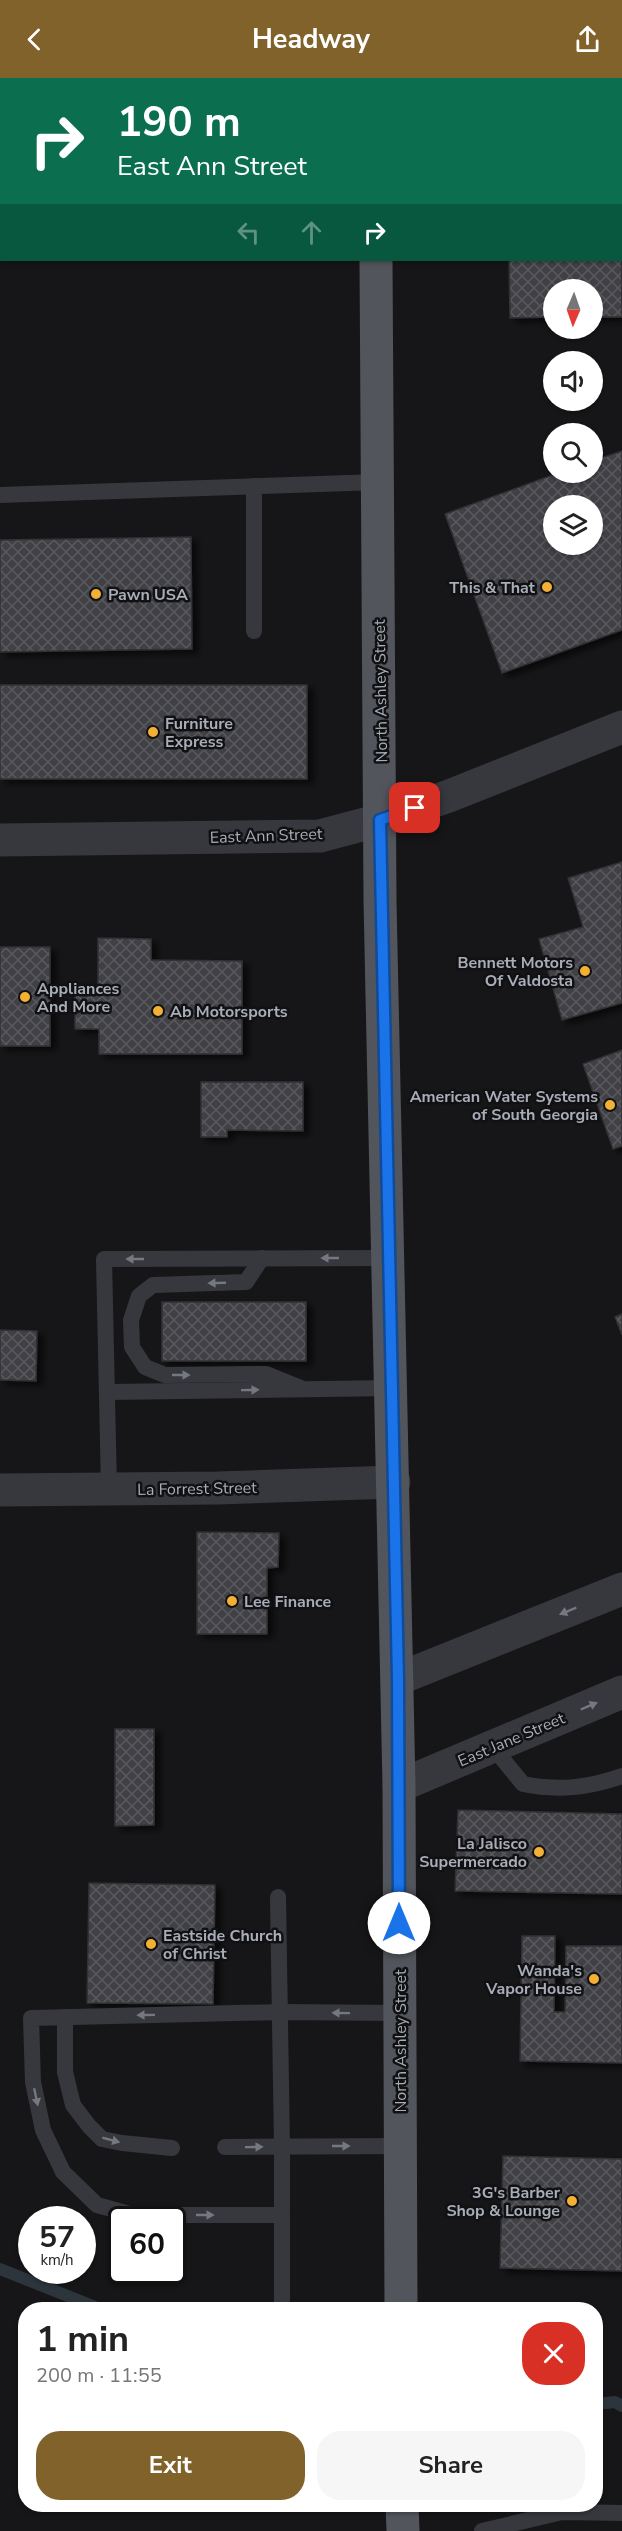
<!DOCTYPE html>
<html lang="en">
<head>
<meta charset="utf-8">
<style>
	:root { --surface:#fff; --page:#f6f6f6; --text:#222; --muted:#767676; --accent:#80622a }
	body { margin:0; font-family:"Nunito Sans",sans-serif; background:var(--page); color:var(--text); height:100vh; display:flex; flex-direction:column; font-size:22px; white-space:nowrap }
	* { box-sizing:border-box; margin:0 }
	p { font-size:20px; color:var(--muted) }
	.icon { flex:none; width:33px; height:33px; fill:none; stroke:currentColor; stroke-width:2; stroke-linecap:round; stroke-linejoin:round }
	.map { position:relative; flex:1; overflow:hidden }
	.details { position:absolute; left:18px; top:2224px; width:585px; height:210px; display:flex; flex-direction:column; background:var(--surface); border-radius:24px; box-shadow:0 2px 4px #0004 }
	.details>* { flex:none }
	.guide { position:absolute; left:0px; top:0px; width:622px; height:183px; box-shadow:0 2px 4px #0004; background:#0b6e4f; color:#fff; overflow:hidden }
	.needle { width:39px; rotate:182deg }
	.fabs { position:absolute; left:543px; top:201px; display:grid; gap:12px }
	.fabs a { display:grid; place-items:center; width:60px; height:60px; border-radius:50%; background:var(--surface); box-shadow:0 2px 4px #0004; font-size:30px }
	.speed { position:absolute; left:18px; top:2128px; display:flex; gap:12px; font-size:30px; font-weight:700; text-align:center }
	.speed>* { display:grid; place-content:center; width:78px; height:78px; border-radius:50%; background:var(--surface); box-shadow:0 2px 4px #0004; line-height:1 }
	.speed small { font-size:15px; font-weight:400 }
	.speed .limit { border:3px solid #111; border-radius:9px; background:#fff; color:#111 }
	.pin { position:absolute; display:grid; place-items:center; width:51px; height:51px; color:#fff; margin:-26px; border-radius:12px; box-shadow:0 3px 9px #0006 }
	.me { position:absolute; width:66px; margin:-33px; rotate:0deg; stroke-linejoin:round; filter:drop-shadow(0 0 4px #0008) }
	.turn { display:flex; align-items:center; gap:21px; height:126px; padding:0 18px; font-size:27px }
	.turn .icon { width:78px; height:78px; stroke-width:2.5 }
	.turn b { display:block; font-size:42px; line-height:51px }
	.lanes { display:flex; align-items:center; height:57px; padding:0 18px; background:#0003; justify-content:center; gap:30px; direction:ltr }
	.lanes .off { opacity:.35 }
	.round { display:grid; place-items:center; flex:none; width:63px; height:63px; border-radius:24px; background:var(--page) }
	.head { display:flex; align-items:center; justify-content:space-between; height:102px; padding:0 18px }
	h1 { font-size:36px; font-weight:700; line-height:45px }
	.button { display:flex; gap:12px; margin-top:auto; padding:12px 18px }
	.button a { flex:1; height:69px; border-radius:24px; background:var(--accent); color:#fff; font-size:24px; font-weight:700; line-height:69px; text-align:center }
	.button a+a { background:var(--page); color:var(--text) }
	header { display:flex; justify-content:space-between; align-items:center; height:78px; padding:0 18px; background:var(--accent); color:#fff; font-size:27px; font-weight:700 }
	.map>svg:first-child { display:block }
</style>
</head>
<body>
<header><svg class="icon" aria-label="back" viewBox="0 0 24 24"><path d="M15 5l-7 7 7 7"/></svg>Headway<svg class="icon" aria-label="share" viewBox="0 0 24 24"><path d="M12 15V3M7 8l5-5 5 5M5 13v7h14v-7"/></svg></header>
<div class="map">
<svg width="622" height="2453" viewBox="0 0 622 2453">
	<defs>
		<pattern id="building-cross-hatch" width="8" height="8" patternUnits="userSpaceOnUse" patternTransform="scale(1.5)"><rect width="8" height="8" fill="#404145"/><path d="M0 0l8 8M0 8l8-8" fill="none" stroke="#595a5e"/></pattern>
		<filter id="shadow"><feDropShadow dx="6" dy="4" stdDeviation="3" flood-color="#0009"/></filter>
	</defs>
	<rect width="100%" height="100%" fill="#161618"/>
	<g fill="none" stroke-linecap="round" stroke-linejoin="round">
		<!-- stream -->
		<g stroke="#2c353c" stroke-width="12">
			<path d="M0 2191 103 2232"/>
			<path d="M596 2326 615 2324 622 2328"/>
		</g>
	</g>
	<!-- building -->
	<g fill="url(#building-cross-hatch)" stroke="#303034" stroke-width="1.5" fill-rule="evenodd" filter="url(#shadow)">
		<rect x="36" y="0" width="134" height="2"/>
		<path d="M579 0H622V56L621 2Z"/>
		<path d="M621 126 622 239H592V212H554V239L510 240 509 182H621Z"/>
		<path d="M622 373V552L502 595 445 436 561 394H592V383ZM554 428H592V466H554Z"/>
		<path d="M191 459 192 571 0 574V462Z"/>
		<rect x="0" y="607" width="307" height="94"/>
		<path d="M622 784V925L562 942 539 861 583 849 568 800Z"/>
		<path d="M98 860 151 861V882L242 883V976H99V951H75V915H98Z"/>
		<rect x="0" y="869" width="50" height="99"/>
		<path d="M622 972V1068L613 1071 583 986Z"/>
		<path d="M201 1004H303V1053L227 1052V1059H201Z"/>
		<rect x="162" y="1224" width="144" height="59"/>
		<path d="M622 1236V1257L615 1239Z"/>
		<path d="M0 1252 37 1253 36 1303 0 1302Z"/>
		<path d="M197 1454 279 1455 278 1489 267 1490V1556H197Z"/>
		<path d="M115 1651H154V1747L115 1748Z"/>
		<path d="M458 1732 622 1736V1816L455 1813Z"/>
		<path d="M89 1805 215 1807 213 1926 87 1925Z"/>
		<path d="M522 1858H555L554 1934H565L566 1868H622V1985L520 1983Z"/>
		<path d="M503 2078 622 2081V2193L500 2190Z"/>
	</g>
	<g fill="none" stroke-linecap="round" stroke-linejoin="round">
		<!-- lane -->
		<g stroke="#37383d" stroke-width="16">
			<path d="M237 0V2"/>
			<path d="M519 0V2"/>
			<path d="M254 408V553"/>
			<path d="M0 417 378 404"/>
			<path d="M262 1180 246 1204 153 1207 139 1218 131 1242 132 1269 145 1289 165 1297 266 1296 303 1311"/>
			<path d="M108 1314 391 1310"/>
			<path d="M109 1411 104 1181 389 1180"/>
			<path d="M492 1668 523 1706C558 1713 588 1710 622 1698"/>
			<path d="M278 1819 282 2068V2232"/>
			<path d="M65 1939V1994L73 2027 89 2048 102 2061 122 2065 172 2070"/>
			<path d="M225 2069 400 2068"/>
			<path d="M282 2137H133L97 2127 63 2094 43 2052 33 2004 31 1940 281 1934 399 1935"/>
			<path d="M482 2453 562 2434 622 2435"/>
		</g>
		<!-- street -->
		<g stroke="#37383d" stroke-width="33">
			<path d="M0 762 320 758 380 742 449 718 622 649"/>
			<path d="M0 1412 217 1410 394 1404"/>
			<path d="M398 1601 622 1511"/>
			<path d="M399 1708 622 1614"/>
		</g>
		<!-- primary -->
		<g stroke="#53555c" stroke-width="33">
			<path d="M374 0V2"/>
			<path d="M376 182 380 823 399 1708 401 2232"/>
			<path d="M402 2427 403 2453"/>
		</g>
	</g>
	<!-- one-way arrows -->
	<defs><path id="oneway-solid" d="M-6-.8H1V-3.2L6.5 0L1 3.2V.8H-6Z" transform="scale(1.5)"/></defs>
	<g fill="#757881">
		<use href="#oneway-solid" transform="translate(330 1180) rotate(180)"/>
		<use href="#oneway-solid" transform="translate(135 1181) rotate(180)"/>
		<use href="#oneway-solid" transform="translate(217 1205) rotate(178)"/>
		<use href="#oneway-solid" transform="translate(181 1297)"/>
		<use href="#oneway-solid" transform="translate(250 1312) rotate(-1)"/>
		<use href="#oneway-solid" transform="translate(568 1533) rotate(158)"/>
		<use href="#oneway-solid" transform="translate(589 1628) rotate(-23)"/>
		<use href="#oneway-solid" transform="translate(341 1935) rotate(-179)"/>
		<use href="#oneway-solid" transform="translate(146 1937) rotate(179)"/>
		<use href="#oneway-solid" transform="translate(36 2019) rotate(78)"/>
		<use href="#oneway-solid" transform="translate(111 2062) rotate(15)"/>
		<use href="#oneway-solid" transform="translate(341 2068)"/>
		<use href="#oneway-solid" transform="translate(254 2069) rotate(-1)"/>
		<use href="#oneway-solid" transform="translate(205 2137)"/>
	</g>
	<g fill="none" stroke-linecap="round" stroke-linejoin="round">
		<defs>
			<path id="route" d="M399 1845 398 1601 380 742 415 730"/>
		</defs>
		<!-- route casing -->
		<use href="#route" stroke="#114b97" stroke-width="15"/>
		<!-- route -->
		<use href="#route" stroke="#1a73e8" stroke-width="10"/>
	</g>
	<!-- markers -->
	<g fill="#f2b134" stroke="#111113" stroke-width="2">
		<circle cx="547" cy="509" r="6"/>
		<circle cx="96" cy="516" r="6"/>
		<circle cx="153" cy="654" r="6"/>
		<circle cx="585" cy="893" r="6"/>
		<circle cx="25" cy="919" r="6"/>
		<circle cx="158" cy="933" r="6"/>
		<circle cx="610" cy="1027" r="6"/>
		<circle cx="232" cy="1523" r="6"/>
		<circle cx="539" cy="1774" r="6"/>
		<circle cx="151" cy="1866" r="6"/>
		<circle cx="594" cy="1901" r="6"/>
		<circle cx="572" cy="2123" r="6"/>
	</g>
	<g text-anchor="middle" stroke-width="5" stroke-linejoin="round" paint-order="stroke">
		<!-- poi labels -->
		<g font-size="16" font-weight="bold" fill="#a8adb8" stroke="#111113" text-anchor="end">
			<text x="535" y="515">This &amp; That</text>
			<text x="108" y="522" text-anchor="start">Pawn USA</text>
			<text x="165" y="651" text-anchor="start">Furniture<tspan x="165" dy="18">Express</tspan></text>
			<text x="573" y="890">Bennett Motors<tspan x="573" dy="18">Of Valdosta</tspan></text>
			<text x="37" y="916" text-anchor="start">Appliances<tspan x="37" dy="18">And More</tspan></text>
			<text x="170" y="939" text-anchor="start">Ab Motorsports</text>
			<text x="598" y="1024">American Water Systems<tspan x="598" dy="18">of South Georgia</tspan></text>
			<text x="244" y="1529" text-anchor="start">Lee Finance</text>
			<text x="527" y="1771">La Jalisco<tspan x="527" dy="18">Supermercado</tspan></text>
			<text x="163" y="1863" text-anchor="start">Eastside Church<tspan x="163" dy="18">of Christ</tspan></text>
			<text x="582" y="1898">Wanda's<tspan x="582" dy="18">Vapor House</tspan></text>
			<text x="560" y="2120">3G's Barber<tspan x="560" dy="18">Shop &amp; Lounge</tspan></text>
		</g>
		<!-- street labels -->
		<g font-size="16" fill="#a8adb8" stroke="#111113">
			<text transform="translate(380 613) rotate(-91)" y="6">North Ashley Street</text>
			<text transform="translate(266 757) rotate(-2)" y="6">East Ann Street</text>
			<text transform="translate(197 1410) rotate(-1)" y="6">La Forrest Street</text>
			<text transform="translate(511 1661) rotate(-23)" y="6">East Jane Street</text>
			<text transform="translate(400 1963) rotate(-90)" y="6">North Ashley Street</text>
		</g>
	</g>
</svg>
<div class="fabs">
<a><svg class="needle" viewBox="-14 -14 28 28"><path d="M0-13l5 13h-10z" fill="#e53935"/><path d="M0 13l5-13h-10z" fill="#767676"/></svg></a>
<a><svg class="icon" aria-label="sound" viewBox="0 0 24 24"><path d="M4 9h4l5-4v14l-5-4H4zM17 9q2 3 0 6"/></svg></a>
<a><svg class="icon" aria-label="search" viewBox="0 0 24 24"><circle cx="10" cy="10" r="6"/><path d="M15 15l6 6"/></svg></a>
<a><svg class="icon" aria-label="layers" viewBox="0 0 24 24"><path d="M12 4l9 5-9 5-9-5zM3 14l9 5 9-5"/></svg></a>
</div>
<div class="speed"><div>57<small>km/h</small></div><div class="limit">60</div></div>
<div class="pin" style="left:415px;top:730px;background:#d93025"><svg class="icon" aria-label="arrive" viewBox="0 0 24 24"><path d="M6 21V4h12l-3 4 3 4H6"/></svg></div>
<svg class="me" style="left:399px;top:1845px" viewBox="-20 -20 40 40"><circle r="19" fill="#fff"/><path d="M0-13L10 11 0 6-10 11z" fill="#1a73e8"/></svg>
<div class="guide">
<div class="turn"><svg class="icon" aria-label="right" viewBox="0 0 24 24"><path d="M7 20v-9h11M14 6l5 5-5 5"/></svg><div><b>190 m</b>East Ann Street</div></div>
<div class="lanes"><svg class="icon off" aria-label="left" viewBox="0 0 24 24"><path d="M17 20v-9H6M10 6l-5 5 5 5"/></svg><svg class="icon off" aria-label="ahead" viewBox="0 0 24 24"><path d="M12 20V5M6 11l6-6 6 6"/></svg><svg class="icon" aria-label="right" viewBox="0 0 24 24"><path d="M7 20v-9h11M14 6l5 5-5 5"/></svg></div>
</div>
<section class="details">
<div class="head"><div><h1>1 min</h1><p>200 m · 11:55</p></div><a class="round" style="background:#d93025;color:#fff"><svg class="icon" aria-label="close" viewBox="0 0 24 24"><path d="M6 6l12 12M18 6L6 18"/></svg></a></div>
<div class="button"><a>Exit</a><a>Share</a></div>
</section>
</div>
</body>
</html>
